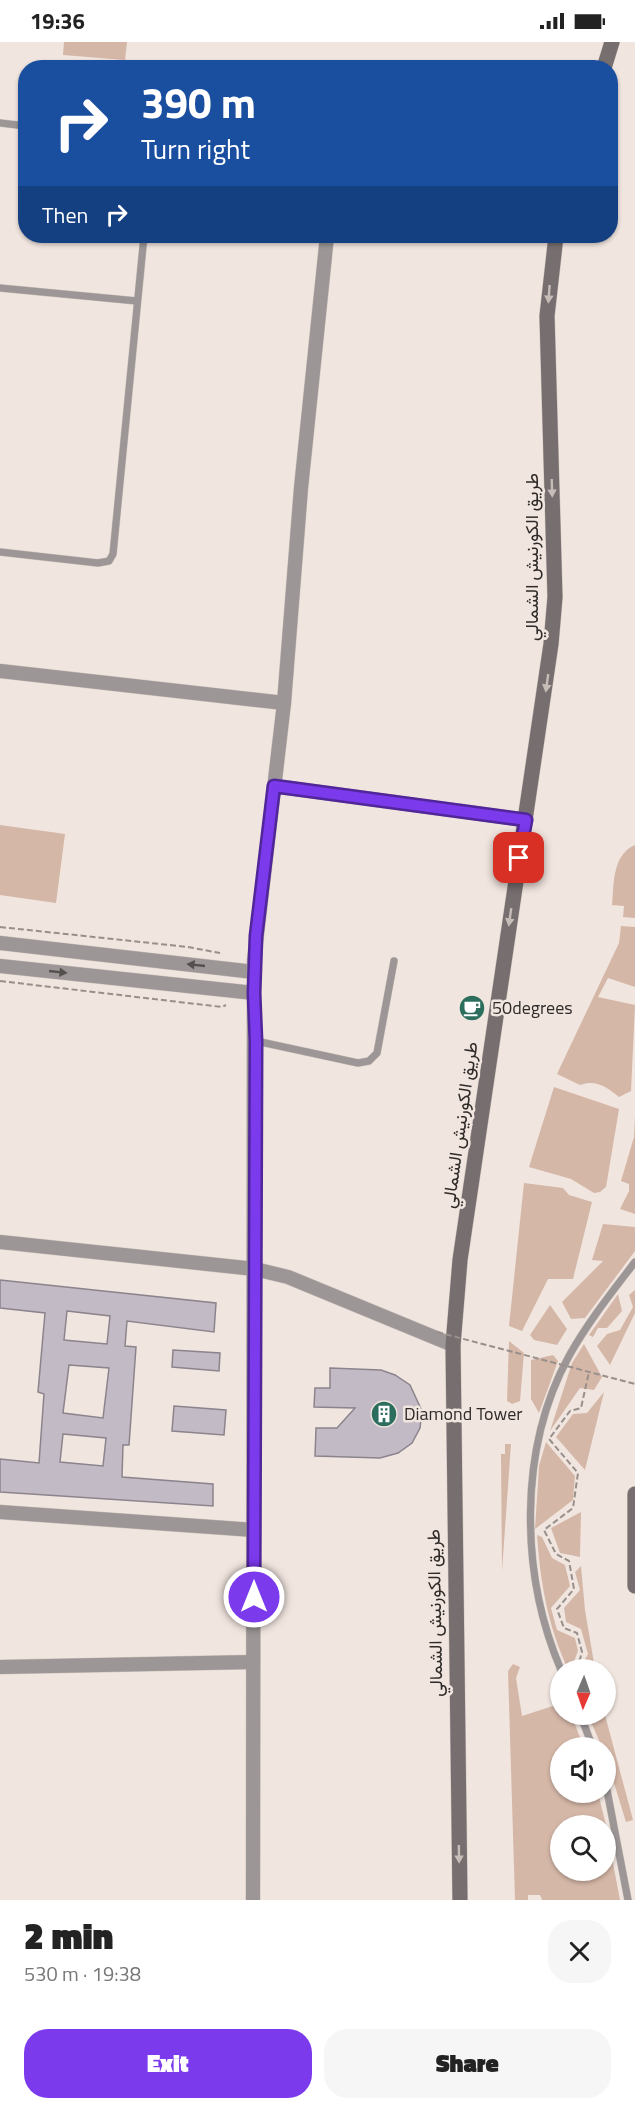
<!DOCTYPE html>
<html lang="en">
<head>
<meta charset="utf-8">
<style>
	:root { --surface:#fff; --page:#f6f6f6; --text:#222; --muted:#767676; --accent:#7c3aed }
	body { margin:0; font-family:"Titillium Web",Vazirmatn,sans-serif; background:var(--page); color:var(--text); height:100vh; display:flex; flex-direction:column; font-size:22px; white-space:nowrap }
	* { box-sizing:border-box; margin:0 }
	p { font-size:20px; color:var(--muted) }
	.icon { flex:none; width:33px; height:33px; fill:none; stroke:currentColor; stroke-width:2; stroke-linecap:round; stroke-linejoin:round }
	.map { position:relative; height:1858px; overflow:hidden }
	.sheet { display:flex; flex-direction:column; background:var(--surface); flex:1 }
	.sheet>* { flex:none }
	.banner { position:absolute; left:18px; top:18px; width:600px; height:183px; border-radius:24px; box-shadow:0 2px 4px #0004; background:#1a4fa0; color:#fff; overflow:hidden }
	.needle { width:39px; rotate:182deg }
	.fabs { position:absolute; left:550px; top:1617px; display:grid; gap:12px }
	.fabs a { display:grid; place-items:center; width:66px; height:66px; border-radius:50%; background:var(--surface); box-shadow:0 2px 4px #0004; font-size:30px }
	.pin { position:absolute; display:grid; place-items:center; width:51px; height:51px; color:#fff; margin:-26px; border-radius:12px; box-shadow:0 3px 9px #0006 }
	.me { position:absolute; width:66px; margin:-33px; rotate:0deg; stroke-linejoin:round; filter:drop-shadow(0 0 4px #0008) }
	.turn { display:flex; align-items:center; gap:21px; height:126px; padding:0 24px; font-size:27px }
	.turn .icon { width:78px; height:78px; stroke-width:2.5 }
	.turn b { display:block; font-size:42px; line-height:51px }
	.then { display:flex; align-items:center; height:57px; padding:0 24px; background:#0003; gap:12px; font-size:22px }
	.round { display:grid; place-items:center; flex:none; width:63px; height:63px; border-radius:24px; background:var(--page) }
	.summary { display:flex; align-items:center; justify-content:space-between; height:102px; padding:0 24px }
	h1 { font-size:36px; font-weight:800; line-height:45px }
	.action { display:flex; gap:12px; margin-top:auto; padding:12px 24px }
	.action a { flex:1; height:69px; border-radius:24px; background:var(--accent); color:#fff; font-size:24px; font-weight:800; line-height:69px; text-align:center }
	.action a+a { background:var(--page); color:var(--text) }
	.status { display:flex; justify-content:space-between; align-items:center; height:42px; padding:0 30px; background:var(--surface); direction:ltr }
	.status svg { height:16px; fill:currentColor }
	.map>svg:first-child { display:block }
</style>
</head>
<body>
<div class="status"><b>19:36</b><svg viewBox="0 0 49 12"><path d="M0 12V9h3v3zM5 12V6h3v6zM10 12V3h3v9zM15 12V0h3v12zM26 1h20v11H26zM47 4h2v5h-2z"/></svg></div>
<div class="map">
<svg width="635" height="1858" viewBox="0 0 635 1858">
	<rect width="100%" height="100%" fill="#f1e5df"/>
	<!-- green -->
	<g fill="#d5b7a7">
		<path d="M64 0H127L125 18 63 13Z"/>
		<path d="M0 783 65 792 56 861 0 853Z"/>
		<path d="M635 803V876L623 875 624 864 612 863C614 842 612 813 635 803Z"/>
		<path d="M621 884 635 885V945L608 936 598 955 635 963 631 1049 619 1055C607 1045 596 1037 580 1043L557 1032 619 901Z"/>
		<path d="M554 1045 619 1067 606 1145 600 1150 594 1151 571 1137 529 1125Z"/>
		<path d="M635 1072V1172L620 1167 629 1149V1142L621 1139 634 1095Z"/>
		<path d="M524 1141 563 1146 569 1153 592 1160 573 1237H548L522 1289 509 1284Z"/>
		<path d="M603 1182 635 1185V1209L585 1276 571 1277 562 1260 603 1219 592 1218Z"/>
		<path d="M635 1248V1271L610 1323 597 1304 607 1292 620 1288 633 1265 629 1253Z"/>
		<path d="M618 1252 622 1269 607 1286H598L593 1295 589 1293Z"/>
		<path d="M550 1263 567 1287 557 1303 534 1298 530 1293Z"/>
		<path d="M509 1299 524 1311 520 1359 512 1362 507 1359Z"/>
		<path d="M584 1302 602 1335 594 1348 580 1346 550 1389 572 1321Z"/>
		<path d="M553 1313 558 1319 539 1371 531 1357V1318Z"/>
		<path d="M604 1350 585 1428 556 1395 573 1372 587 1371Z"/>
		<path d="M546 1400 575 1434 573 1458 535 1487 539 1424Z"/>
		<path d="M505 1402H511L502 1529 501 1412H505Z"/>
		<path d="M581 1470 580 1515 560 1511 551 1486Z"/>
		<path d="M537 1493 542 1495 552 1516 565 1523 570 1544 551 1566 557 1588 575 1596 578 1609 571 1627H568C548 1585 540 1539 537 1493Z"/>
		<path d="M581 1524 585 1568 595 1627H580L588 1612 581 1587 566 1580 564 1566 580 1548 575 1530Z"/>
		<path d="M513 1622 520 1625 516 1636 522 1674 553 1664 556 1654 561 1651V1672L571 1673 584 1705 561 1706V1750L598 1751 606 1783 561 1784V1828H606V1784L620 1858H542L540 1853H528V1858H515L508 1629Z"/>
		<path d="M588 1673H605L633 1778 626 1780 606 1715V1706L602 1705Z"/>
	</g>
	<!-- building -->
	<g fill="#c2bac4" stroke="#8b848d" stroke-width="1.5" fill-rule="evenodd">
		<path d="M0 1238 216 1261 214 1290 127 1279 125 1304 136 1305 129 1403H123L122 1435 213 1442V1464L0 1450V1417L39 1421 44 1352 38 1350 45 1271 0 1266ZM67 1269 110 1274 107 1302 64 1298ZM69 1323 109 1326 103 1376 63 1371ZM63 1392 106 1396 103 1424 60 1420Z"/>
		<path d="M173 1308 220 1311 219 1329 172 1325Z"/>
		<path d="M330 1326 381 1328 395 1333 410 1343 422 1369 420 1386 412 1401 398 1411 380 1416 315 1414 316 1386H337L355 1366 314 1365 315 1346H330Z"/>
		<path d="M174 1364 226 1368 224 1393 172 1389Z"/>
	</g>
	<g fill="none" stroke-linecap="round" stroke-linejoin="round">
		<defs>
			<g id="service">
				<path d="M0 81 26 84"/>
				<path d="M0 246 137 259"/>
				<path d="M0 510 98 521 109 519 113 512 144 194"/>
				<path d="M256 999 358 1021 369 1019 377 1011 394 919"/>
				<path d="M561 1628C520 1532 518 1407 569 1314 588 1280 612 1250 635 1220"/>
				<path d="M580 1672 593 1706"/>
				<path d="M606 1743 628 1858"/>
			</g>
			<g id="minor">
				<path d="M0 629 284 661"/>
				<path d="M274 744 526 778"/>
				<path d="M0 901 254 930"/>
				<path d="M0 924 254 951"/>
				<path d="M0 1200 255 1227 288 1235 453 1303"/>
				<path d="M0 1470 254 1488"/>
				<path d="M0 1625 253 1620"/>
				<path d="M253 1858 254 918 284 661 301 446 327 194"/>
			</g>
			<g id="secondary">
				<path d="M604 26 612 0"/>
				<path d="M635 1452V1544"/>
				<path d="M460 1858 453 1303 460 1218 551 602 555 555 547 274 556 194"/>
			</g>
		</defs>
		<!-- service casing -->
		<use href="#service" stroke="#cec3be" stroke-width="8"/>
		<!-- minor casing -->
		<use href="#minor" stroke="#cec3be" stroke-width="15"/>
		<!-- secondary casing -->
		<use href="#secondary" stroke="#cec3be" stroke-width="16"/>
		<!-- path -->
		<g stroke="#988f8b" stroke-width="2" stroke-dasharray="6 3" stroke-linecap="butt">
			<path d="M0 885 188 905 220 911"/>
			<path d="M0 939 222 965 226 963"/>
			<path d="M577 1628 582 1610 577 1591 564 1586 557 1567 574 1547 569 1519 556 1512 544 1488 573 1466 578 1431 549 1397 570 1369 581 1366 589 1330"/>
		</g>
		<!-- service -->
		<use href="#service" stroke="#9c9696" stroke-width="7"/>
		<!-- minor -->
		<use href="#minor" stroke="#9c9696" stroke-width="14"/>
		<!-- secondary -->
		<use href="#secondary" stroke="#776f6f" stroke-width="15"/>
		<!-- path-bridge -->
		<path stroke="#988f8b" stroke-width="2" stroke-dasharray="6 3" stroke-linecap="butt" d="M437 1290 635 1342"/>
	</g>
	<!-- one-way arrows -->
	<defs><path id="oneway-solid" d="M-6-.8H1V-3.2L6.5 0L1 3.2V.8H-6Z" transform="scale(1.5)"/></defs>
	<g fill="#c6bcb8">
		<use href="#oneway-solid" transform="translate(549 252) rotate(94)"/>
		<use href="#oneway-solid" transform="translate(552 446) rotate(88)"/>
		<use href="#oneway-solid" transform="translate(547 641) rotate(98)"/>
		<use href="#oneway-solid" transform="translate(510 875) rotate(98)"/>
		<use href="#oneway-solid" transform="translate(459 1812) rotate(89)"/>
	</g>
	<g fill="#54504e">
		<use href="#oneway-solid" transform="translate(196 923) rotate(-174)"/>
		<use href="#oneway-solid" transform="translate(58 930) rotate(6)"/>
	</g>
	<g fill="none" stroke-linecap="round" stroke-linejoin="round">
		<defs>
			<path id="route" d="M254 1555 256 999 254 951 256 894 274 744 526 778 519 816"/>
		</defs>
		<!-- route casing -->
		<use href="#route" stroke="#51269a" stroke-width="15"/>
		<!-- route -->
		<use href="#route" stroke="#7c3aed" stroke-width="10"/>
	</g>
	<!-- icons -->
	<defs>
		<symbol id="cafe-disc" viewBox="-11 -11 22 22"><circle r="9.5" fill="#2b6e5e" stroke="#f1e5df"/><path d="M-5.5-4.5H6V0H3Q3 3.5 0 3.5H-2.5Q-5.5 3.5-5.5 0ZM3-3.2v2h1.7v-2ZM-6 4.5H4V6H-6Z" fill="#fff"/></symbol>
		<symbol id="building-disc" viewBox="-11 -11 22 22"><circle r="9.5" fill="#2b6e5e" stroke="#f1e5df"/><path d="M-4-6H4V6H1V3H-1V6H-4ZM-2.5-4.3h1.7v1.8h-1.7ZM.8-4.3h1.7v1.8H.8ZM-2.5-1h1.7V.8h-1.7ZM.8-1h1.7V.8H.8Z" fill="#fff"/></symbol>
	</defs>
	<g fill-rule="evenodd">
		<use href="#cafe-disc" x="457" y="951" width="30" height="30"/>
		<use href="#building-disc" x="369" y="1357" width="30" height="30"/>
	</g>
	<g text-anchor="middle" stroke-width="5" stroke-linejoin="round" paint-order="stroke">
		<!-- street labels -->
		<g font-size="18" fill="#2e2a28" stroke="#f1e5df">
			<text transform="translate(532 515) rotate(-90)" y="6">طريق الكورنيش الشمالي</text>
			<text transform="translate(460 1083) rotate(-82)" y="6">طريق الكورنيش الشمالي</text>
			<text transform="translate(435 1571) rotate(-91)" y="6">طريق الكورنيش الشمالي</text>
		</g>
		<!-- poi labels -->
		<g font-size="18" fill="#2e2a28" stroke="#f1e5df" text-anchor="start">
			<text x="492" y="972">50degrees</text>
			<text x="404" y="1378">Diamond Tower</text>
		</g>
	</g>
</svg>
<div class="fabs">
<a><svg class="needle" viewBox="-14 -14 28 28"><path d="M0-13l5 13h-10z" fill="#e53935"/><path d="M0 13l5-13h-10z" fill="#767676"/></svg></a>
<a><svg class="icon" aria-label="sound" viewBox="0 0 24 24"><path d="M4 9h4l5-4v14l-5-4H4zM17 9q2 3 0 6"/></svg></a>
<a><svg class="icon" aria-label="search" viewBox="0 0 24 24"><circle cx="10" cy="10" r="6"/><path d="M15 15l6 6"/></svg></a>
</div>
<div class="pin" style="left:519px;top:816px;background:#d93025"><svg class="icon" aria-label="arrive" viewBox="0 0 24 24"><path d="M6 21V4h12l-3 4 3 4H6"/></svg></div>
<svg class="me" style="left:254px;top:1555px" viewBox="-20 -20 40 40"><circle r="17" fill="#7c3aed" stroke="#fff" stroke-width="3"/><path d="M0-11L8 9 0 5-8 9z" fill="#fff"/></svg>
<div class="banner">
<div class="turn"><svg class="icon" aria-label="right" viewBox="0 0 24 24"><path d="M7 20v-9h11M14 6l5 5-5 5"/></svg><div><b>390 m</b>Turn right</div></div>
<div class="then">Then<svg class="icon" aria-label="right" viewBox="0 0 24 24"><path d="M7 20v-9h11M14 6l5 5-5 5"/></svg></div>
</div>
</div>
<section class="sheet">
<div class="summary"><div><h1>2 min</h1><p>530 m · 19:38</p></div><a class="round"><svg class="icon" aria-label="close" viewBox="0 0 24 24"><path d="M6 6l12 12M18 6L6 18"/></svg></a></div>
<div class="action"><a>Exit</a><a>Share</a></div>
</section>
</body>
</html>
